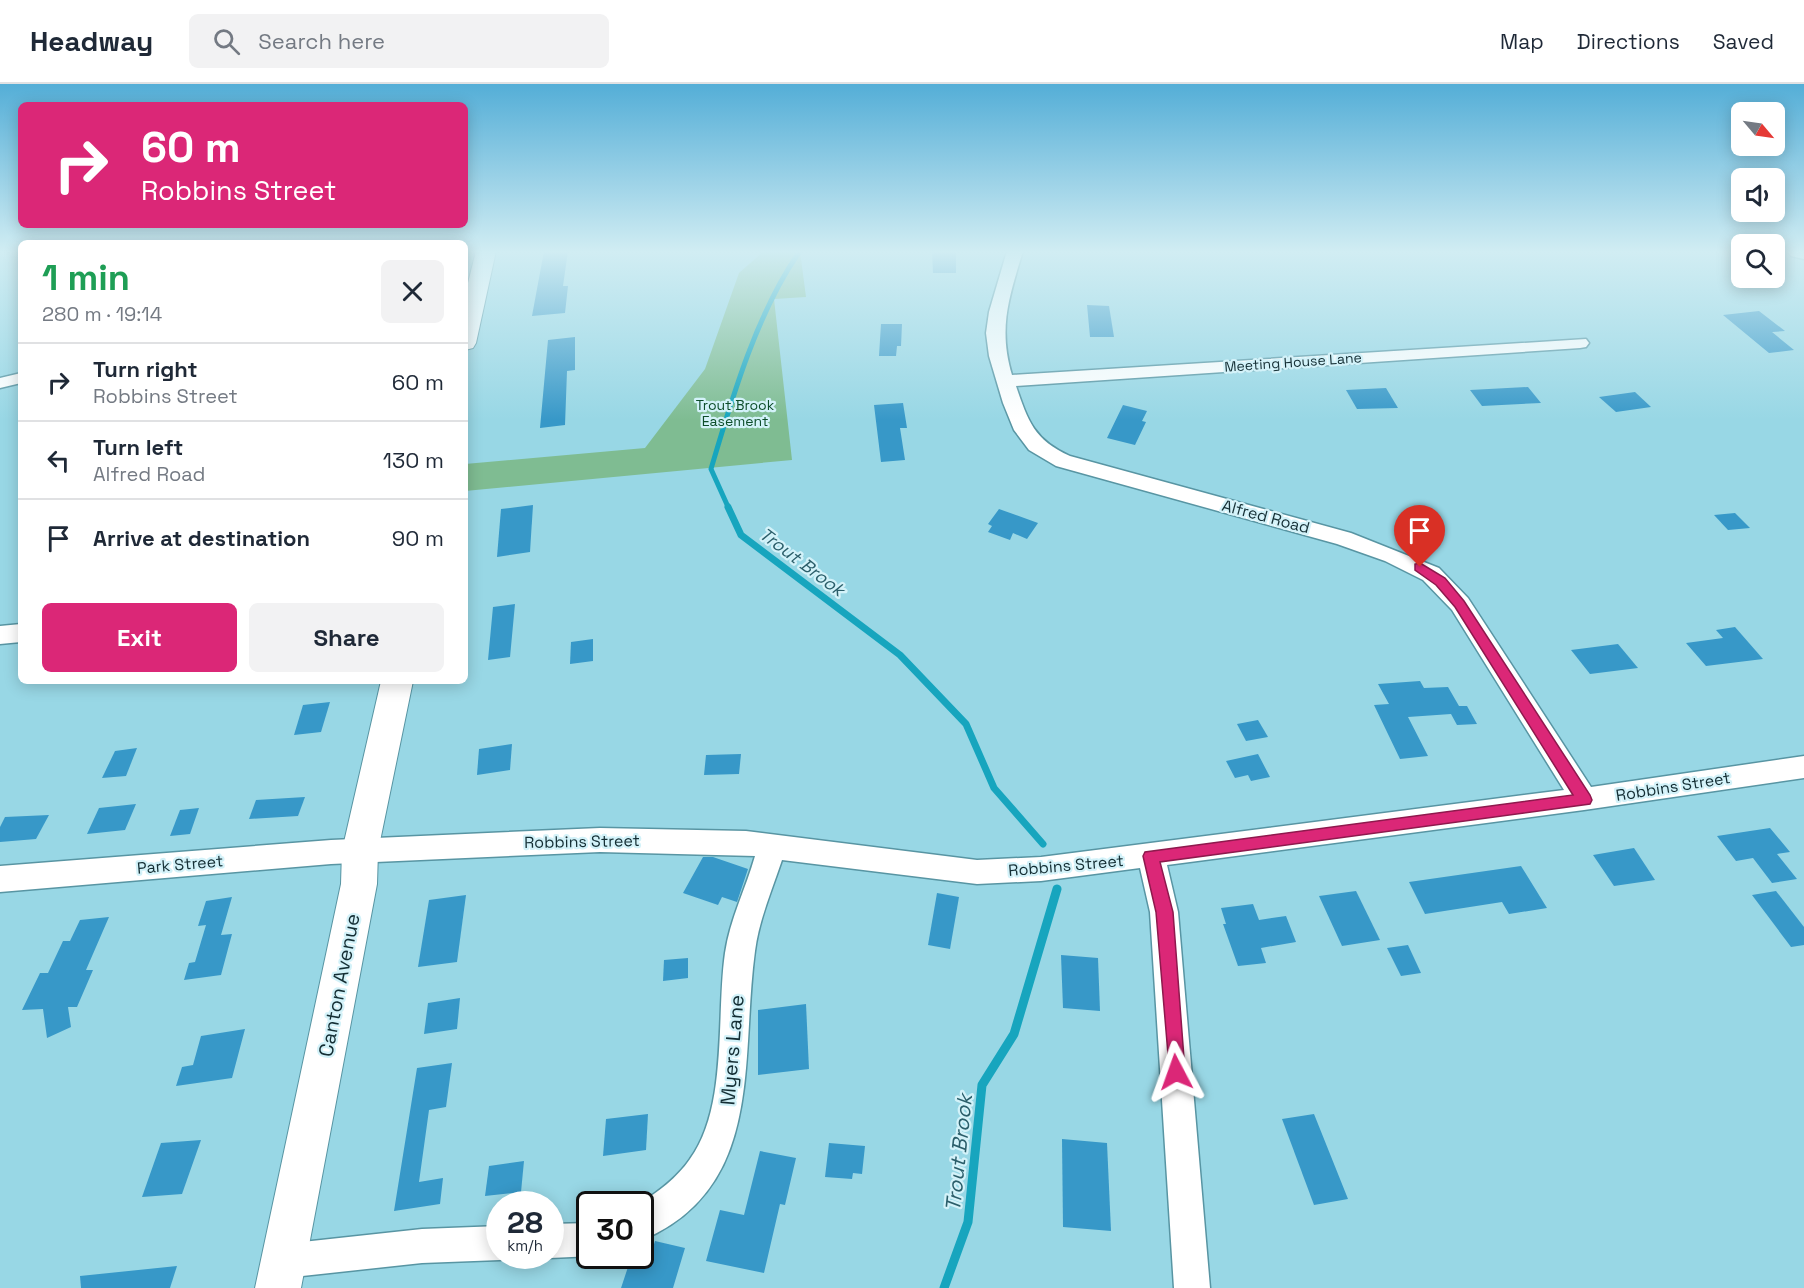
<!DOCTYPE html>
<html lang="en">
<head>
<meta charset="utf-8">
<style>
	:root { --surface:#fff; --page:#f2f2f3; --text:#1f2937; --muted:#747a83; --line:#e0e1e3; --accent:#db2777 }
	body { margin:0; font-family:"Space Grotesk",sans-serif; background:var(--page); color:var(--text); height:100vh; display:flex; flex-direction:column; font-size:22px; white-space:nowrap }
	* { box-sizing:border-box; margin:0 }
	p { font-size:20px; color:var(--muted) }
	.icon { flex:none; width:33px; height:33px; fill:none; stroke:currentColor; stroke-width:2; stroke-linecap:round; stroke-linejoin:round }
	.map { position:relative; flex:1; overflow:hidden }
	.side { position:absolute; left:18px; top:156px; width:450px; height:444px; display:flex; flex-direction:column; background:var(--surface); border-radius:9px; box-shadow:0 3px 15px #0003 }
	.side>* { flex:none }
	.guide { position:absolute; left:18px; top:18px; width:450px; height:126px; border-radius:9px; box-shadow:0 3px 15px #0003; background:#db2777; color:#fff; overflow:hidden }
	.needle { width:39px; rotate:119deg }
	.tools { position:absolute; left:1731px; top:18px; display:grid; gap:12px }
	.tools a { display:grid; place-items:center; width:54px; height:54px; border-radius:9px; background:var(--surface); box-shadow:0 3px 15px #0003; font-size:30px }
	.speed { position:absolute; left:486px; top:1107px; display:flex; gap:12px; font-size:30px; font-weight:700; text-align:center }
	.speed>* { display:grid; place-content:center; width:78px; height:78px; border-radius:50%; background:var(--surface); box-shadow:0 3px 15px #0003; line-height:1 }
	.speed small { font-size:15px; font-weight:400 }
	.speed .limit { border:3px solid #111; border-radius:9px; background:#fff; color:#111 }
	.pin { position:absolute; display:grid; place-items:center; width:51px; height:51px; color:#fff; margin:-62px -26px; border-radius:50% 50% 50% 0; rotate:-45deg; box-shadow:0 0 6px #0007 }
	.pin .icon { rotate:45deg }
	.me { position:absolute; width:66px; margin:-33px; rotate:356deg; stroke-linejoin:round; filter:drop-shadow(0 0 4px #0008) }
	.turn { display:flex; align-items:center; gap:21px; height:126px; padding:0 24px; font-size:27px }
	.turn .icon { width:78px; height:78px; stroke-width:2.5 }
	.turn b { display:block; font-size:42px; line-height:51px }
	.round { display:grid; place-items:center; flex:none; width:63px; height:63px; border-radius:9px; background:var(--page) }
	.overview { display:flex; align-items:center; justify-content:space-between; height:102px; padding:0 24px }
	h1 { font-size:36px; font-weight:700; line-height:45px; color:#1e9e55 }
	.primary-button { display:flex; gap:12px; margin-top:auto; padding:12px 24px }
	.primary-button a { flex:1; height:69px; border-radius:9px; background:var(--accent); color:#fff; font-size:24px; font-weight:700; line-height:69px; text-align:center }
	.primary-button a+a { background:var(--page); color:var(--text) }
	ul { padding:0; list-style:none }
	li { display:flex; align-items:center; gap:18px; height:78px; padding:0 24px; border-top:2px solid var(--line) }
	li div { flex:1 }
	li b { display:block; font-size:22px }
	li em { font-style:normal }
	header { display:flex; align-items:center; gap:36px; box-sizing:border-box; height:84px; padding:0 30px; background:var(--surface); border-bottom:2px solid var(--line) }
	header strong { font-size:28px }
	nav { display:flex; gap:33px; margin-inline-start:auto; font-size:21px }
	.search { width:420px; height:54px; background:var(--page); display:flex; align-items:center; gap:15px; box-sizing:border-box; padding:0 21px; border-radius:9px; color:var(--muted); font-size:22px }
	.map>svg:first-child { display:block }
</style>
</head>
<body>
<header>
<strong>Headway</strong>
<div class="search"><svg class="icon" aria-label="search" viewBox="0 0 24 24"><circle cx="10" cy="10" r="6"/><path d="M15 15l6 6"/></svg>Search here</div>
<nav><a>Map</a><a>Directions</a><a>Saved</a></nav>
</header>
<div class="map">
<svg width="1804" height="1204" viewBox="0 0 1804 1204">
	<rect width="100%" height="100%" fill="#98d7e5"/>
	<!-- green -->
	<path fill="#7fbc92" d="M764 167H800L806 213 774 215 792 376 465 407V380L645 364 705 285 739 189Z"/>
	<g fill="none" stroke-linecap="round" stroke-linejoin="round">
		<!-- stream-far2 -->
		<path stroke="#17a5be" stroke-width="5" d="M729 425 711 385C732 314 757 228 800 167"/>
		<!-- stream-far1 -->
		<path stroke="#17a5be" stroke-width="7" d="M728 423 741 451 900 571 966 640 994 704 1043 760"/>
		<!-- stream -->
		<path stroke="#17a5be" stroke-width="9" d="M944 1204 968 1138 982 1001 1014 950 1057 805"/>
	</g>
	<!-- building -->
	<g fill="#3798c8">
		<path d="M544 167H568L563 202H568L565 229 532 232Z"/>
		<path d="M932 167H956V189H933Z"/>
		<path d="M1087 221 1109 222 1114 253H1090Z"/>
		<path d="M1759 227 1785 247 1772 248 1794 266 1769 269 1723 231Z"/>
		<path d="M881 240H902L901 262H897L896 272H879Z"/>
		<path d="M575 253V286L567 287 565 341 540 344 548 256Z"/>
		<path d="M1528 303 1541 319 1482 322 1470 306Z"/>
		<path d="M1386 304 1398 324 1357 325 1346 306Z"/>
		<path d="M1635 308 1651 323 1616 328 1599 313Z"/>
		<path d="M903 319 907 344H900L905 376 881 378 874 321Z"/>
		<path d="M1123 321 1147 327 1142 337 1146 338 1135 361 1107 354Z"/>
		<path d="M533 421 530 468 497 473 501 425Z"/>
		<path d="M999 425 1038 439 1027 455 1013 449 1010 456 988 448 992 442 988 440Z"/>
		<path d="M1735 429 1750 444 1728 446 1714 431Z"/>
		<path d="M515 520 510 573 488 576 493 523Z"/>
		<path d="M1735 543 1763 575 1706 582 1686 559 1723 554 1716 546Z"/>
		<path d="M593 555V577L570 580 571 558Z"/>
		<path d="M1618 560 1638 584 1590 590 1571 566Z"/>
		<path d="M1420 597 1424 604 1448 603 1459 622H1467L1477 640 1457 641 1451 630 1408 633 1428 672 1400 675 1374 621 1389 620 1378 600Z"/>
		<path d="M330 618 321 648 294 651 303 621Z"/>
		<path d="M1258 636 1268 653 1246 657 1237 640Z"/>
		<path d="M512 660 510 686 477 691 479 665Z"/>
		<path d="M137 664 126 692 102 694 115 667Z"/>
		<path d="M741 670 739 690 704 691 706 671Z"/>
		<path d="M1258 670 1270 693 1251 697 1248 691 1235 694 1226 677Z"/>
		<path d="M305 713 298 732 249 735 256 716Z"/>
		<path d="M136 720 125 746 87 750 99 724Z"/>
		<path d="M199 724 190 750 170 752 180 726Z"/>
		<path d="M49 731 36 755 0 758V743L5 733Z"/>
		<path d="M1770 744 1790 768 1777 770 1797 795 1772 799 1753 774 1736 777 1717 752Z"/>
		<path d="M1634 764 1655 796 1614 802 1593 771Z"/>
		<path d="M703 773H713L748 785 737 818 722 813 718 821 683 809Z"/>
		<path d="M1521 782 1547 824 1509 830 1502 818 1425 830 1409 798Z"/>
		<path d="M1356 807 1380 856 1342 862 1319 812Z"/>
		<path d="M1776 807 1804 843V861L1791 863 1752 811Z"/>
		<path d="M937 809 959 813 950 865 928 861Z"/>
		<path d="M466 811 457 878 418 883 429 816Z"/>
		<path d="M232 813 221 851 232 850 221 891 184 896 189 879 195 878 206 841 198 842 206 817Z"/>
		<path d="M1253 820 1259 836 1286 832 1296 858 1261 864 1266 879 1238 882 1223 840H1226L1221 824Z"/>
		<path d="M109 833 86 886H93L77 923H68L71 943 47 954 43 925 22 926 40 889H48L63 857H70L80 836Z"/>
		<path d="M1408 861 1421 889 1401 892 1387 864Z"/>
		<path d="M1061 871 1098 874 1100 927 1063 924Z"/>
		<path d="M688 874V894L663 897 664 876Z"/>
		<path d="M460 914 457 945 424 950 428 919Z"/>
		<path d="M806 920 809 985 758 991V926Z"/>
		<path d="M245 945 232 994 176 1002 182 983 193 981 201 952Z"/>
		<path d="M452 979 446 1023 429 1026 419 1098 443 1094 440 1120 394 1127 417 984Z"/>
		<path d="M648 1030 646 1066 603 1072 606 1035Z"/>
		<path d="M1314 1030 1348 1115 1314 1121 1282 1035Z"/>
		<path d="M1062 1055 1107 1059 1111 1147 1063 1143Z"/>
		<path d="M201 1056 182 1110 142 1113 161 1059Z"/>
		<path d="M829 1059 865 1062 862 1090 853 1089 852 1095 825 1093Z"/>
		<path d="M760 1067 796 1074 785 1121 780 1120 764 1189 706 1177 720 1126 744 1131Z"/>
		<path d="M524 1077 521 1108 485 1112 489 1082Z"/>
		<path d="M655 1157 685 1164 673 1204H621L631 1174 648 1179Z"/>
		<path d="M177 1182 170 1204H81L80 1192Z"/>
	</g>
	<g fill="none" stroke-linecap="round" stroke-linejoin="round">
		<defs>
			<g id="minor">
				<path d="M1007 167H1023C1009 213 998 244 1012 291L1586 255 1589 259 1586 263 1580 264 1016 302C1028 337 1034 356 1070 372L1351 449 1439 484 1468 514 1591 703 1804 672V694L1584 726 1167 781 1178 828 1210 1204H1174L1150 828 1140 784 1041 797 977 800 782 776C772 806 759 836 755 867 740 975 766 1105 640 1157L639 1120C658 1108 677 1094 690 1075 728 1023 716 931 725 869 730 835 746 804 755 772L600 768 331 780 0 808V782L331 756 600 744 746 747 977 776 1041 773 1564 706 1452 526 1423 496 1385 477 1337 460 1056 382 1029 366 1014 346 1003 319 989 272 986 249 989 228Z"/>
				<path d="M21 289V299L0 304V294Z"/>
				<path d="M21 540V558L0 560V542Z"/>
				<path d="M590 1139V1172H594L550 1174 543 1172H550V1140Z"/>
				<path d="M500 1142V1172H512L500 1176 422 1179 284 1194 272 1189 267 1177 272 1165 284 1160 422 1145Z"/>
			</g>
			<g id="major">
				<path d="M476 167H496L476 259 473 264 465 266V211Z"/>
				<path d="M381 597H413L378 767 377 800 301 1204H255L341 800 342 767Z"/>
			</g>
			<path id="highway" d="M1788 167H1804V175L1791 172Z"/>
		</defs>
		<!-- minor casing -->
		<use href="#minor" stroke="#5895a3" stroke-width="3"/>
		<!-- major casing -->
		<use href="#major" stroke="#5895a3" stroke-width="2"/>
		<!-- highway casing -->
		<use href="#highway" stroke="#5895a3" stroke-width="3"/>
		<!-- minor -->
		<use href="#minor" fill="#fff" fill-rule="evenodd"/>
		<!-- major -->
		<use href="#major" fill="#fff" fill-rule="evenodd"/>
		<!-- highway -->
		<use href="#highway" fill="#fff" fill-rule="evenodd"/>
	</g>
	<!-- sky -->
	<linearGradient id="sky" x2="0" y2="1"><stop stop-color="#54aed7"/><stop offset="0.5" stop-color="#d1edf3"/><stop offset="1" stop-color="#d1edf3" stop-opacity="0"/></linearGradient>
	<rect width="1804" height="336" fill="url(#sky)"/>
	<!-- route -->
	<path fill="#db2777" stroke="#8e194d" stroke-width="1.5" d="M1420 479 1445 494 1464 517 1590 711 1592 716 1590 720 1160 778 1173 828 1185 988 1183 994 1176 997 1170 994 1156 828 1143 772 1145 768 1573 711 1455 523 1436 501 1415 486V480Z"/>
	<g text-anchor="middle" stroke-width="4.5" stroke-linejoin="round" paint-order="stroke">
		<!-- far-street labels -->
		<g font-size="14" fill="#142e34" stroke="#d3f2f9">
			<text transform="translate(1293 278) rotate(-4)" y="5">Meeting House Lane</text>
		</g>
		<!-- far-park labels -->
		<g font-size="14" fill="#0d4d2a" stroke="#d3f2f9">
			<text x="735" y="326">Trout Brook<tspan x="735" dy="16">Easement</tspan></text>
		</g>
		<!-- street labels -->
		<g font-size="16" fill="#142e34" stroke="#d3f2f9">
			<text transform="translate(1266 432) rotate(15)" y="6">Alfred Road</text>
			<text transform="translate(1673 702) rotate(-9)" y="6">Robbins Street</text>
			<text transform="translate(582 757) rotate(-1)" y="6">Robbins Street</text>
			<text transform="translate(180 780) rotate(-5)" y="6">Park Street</text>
			<text transform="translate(1066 781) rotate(-5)" y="6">Robbins Street</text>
		</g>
		<!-- water labels -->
		<g font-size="18" font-style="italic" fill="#2b5e6a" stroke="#d3f2f9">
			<text transform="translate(802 478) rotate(37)" y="6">Trout Brook</text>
		</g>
		<!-- near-street labels -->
		<g font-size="20" fill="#142e34" stroke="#d3f2f9">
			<text transform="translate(339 901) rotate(-79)" y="7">Canton Avenue</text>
			<text transform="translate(732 966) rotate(-85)" y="7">Myers Lane</text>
		</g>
		<!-- near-water labels -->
		<g font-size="21" font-style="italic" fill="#2b5e6a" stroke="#d3f2f9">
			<text transform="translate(959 1069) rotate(-84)" y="7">Trout Brook</text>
		</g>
	</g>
</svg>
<div class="tools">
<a><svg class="needle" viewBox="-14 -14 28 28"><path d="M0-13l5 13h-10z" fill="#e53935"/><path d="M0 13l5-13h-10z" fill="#747a83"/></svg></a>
<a><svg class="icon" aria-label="sound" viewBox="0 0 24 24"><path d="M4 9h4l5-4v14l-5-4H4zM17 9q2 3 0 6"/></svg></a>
<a><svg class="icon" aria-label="search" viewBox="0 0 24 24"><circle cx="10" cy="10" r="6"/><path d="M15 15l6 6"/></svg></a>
</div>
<div class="speed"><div>28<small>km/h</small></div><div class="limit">30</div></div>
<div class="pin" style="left:1420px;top:483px;background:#d93025"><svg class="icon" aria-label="arrive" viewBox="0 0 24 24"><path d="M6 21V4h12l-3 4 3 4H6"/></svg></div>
<svg class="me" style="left:1176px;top:988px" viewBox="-20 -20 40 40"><path d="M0-17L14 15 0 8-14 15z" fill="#db2777" stroke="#fff" stroke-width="4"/></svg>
<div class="guide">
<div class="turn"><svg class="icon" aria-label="right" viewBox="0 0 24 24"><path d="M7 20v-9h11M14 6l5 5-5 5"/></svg><div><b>60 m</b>Robbins Street</div></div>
</div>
<section class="side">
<div class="overview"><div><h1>1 min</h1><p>280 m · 19:14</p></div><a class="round"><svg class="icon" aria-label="close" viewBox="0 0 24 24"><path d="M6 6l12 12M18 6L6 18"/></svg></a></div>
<ul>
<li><svg class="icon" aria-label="right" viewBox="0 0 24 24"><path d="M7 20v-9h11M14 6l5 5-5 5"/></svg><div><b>Turn right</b><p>Robbins Street</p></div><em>60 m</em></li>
<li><svg class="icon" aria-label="left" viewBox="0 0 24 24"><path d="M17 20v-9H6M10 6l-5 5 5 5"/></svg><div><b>Turn left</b><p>Alfred Road</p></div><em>130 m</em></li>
<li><svg class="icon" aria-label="arrive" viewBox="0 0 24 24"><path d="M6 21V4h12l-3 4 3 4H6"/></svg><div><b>Arrive at destination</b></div><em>90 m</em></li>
</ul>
<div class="primary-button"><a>Exit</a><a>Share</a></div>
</section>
</div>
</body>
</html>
